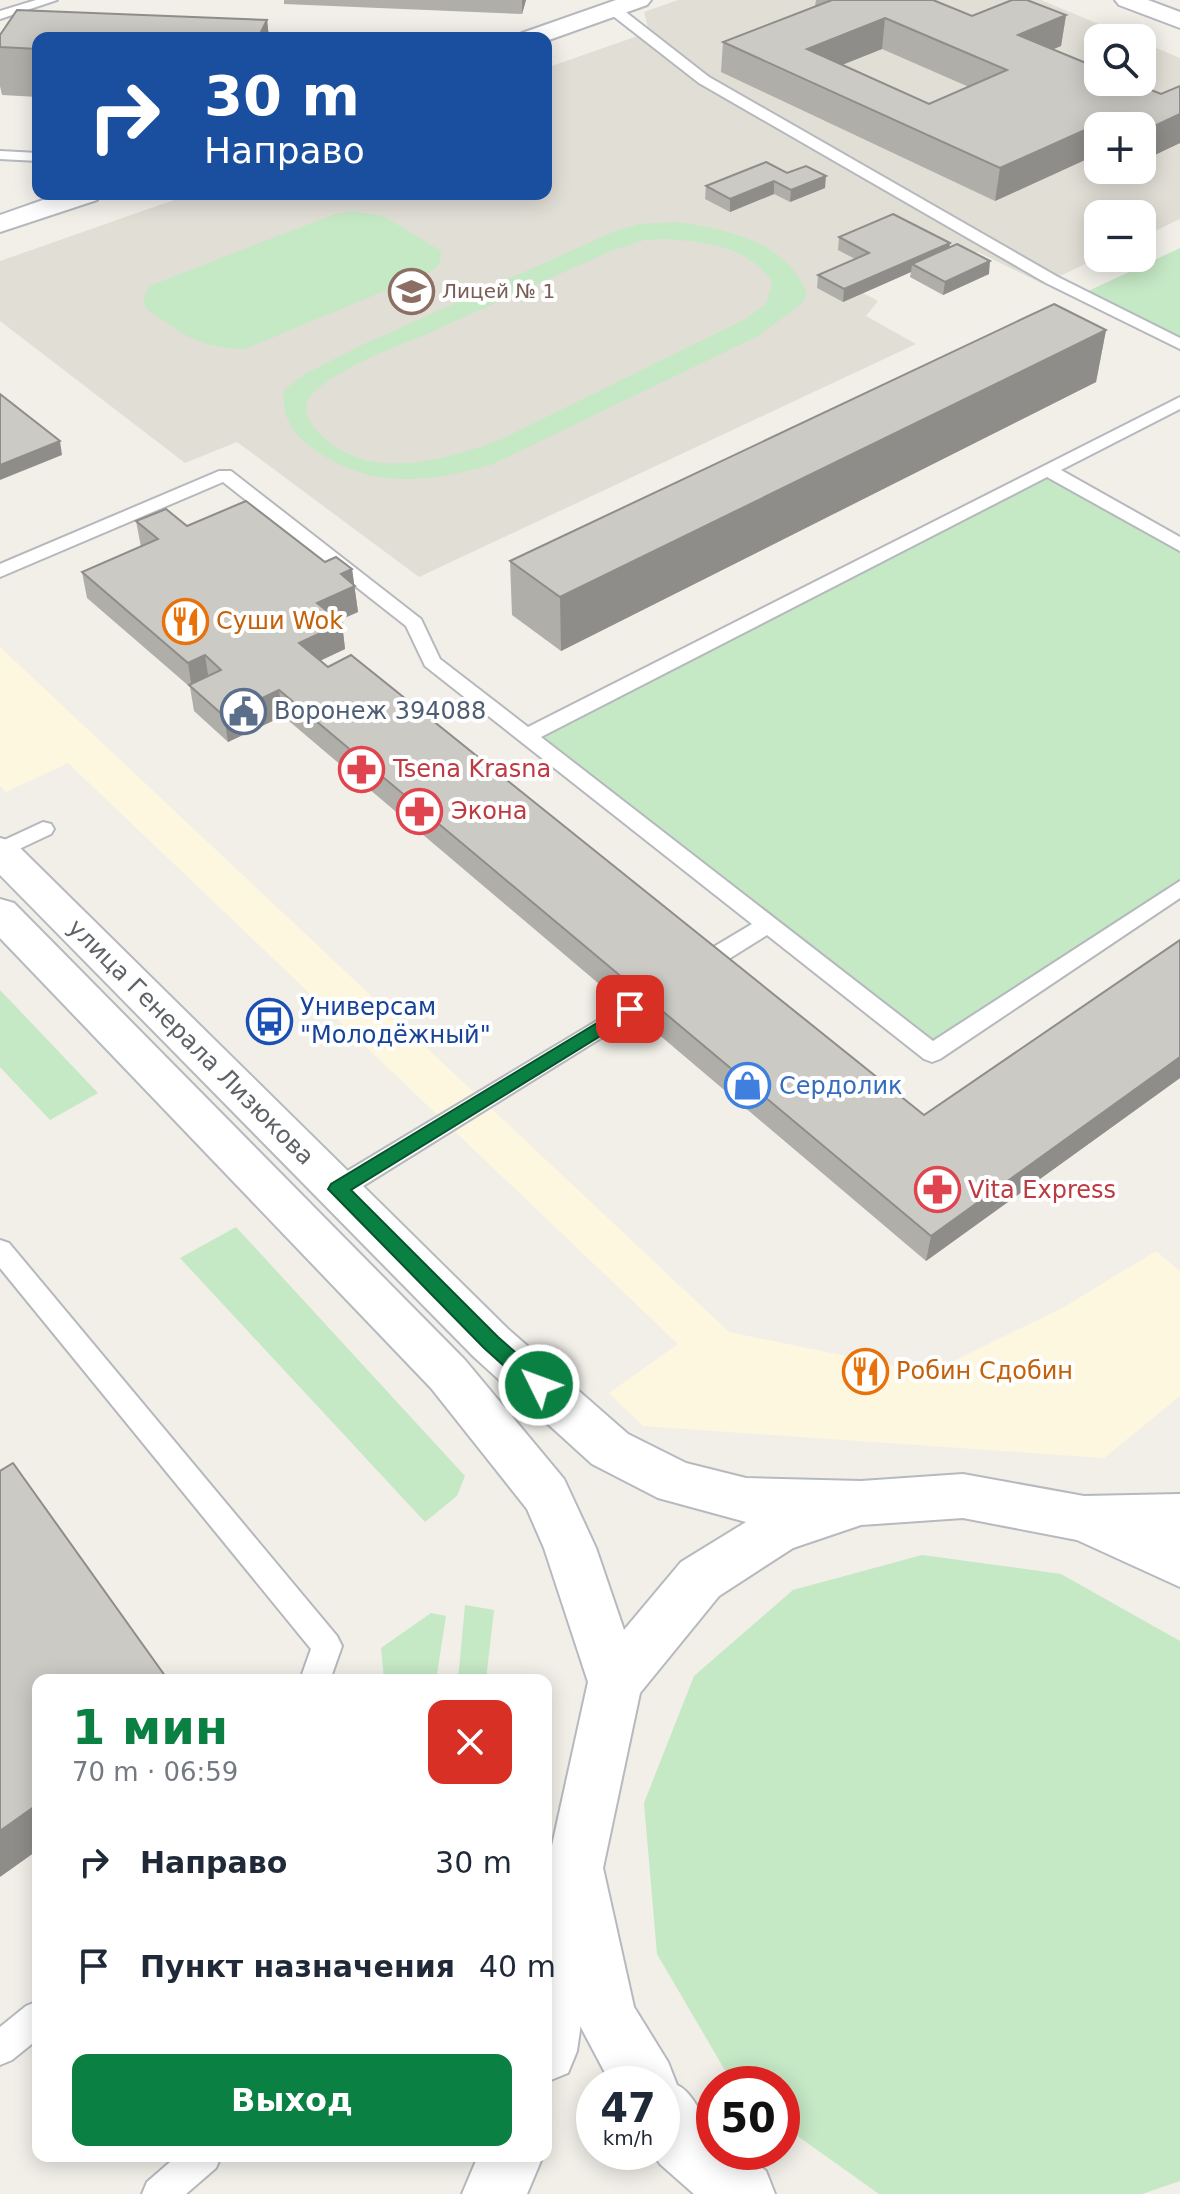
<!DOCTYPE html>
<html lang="ru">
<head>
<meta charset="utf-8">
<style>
	:root { --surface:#fff; --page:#f6f6f7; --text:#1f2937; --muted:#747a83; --accent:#0b8043 }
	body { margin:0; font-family:"DejaVu Sans",sans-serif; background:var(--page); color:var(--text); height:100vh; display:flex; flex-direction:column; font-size:30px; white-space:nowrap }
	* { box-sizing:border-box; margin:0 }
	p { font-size:26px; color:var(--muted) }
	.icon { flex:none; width:44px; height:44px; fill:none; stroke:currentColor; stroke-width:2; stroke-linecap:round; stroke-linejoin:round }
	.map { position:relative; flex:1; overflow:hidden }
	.details { position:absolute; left:32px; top:1674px; width:520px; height:488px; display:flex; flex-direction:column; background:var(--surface); border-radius:16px; box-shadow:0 4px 20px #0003 }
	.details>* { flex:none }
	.guide { position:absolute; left:32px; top:32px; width:520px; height:168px; border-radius:16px; box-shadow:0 4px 20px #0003; background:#1a4fa0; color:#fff; overflow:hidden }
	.fabs { position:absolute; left:1084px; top:24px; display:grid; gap:16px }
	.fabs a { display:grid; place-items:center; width:72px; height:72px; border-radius:16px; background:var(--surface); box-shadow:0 4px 20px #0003; font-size:40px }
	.speed { position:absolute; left:576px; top:2066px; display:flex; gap:16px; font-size:40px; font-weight:700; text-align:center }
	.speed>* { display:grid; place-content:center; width:104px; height:104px; border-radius:50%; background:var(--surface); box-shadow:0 4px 20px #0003; line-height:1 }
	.speed small { font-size:20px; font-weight:400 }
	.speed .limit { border:12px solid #d22; background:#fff; color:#111 }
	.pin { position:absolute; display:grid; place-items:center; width:68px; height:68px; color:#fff; margin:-34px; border-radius:16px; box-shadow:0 4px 12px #0006 }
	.me { position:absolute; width:88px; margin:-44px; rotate:312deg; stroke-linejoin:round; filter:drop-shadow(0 0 6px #0008) }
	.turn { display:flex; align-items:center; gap:28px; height:168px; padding:0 40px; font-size:36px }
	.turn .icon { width:104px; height:104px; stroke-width:2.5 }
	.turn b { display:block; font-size:56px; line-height:68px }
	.round { display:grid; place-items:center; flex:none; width:84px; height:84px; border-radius:16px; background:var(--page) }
	.headline { display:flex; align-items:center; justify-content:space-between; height:136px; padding:0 40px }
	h1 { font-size:48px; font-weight:700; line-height:60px; color:var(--accent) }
	.primary-button { display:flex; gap:16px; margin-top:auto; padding:16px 40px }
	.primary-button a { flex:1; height:92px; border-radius:16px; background:var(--accent); color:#fff; font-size:32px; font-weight:700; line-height:92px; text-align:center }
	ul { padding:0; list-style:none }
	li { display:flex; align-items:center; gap:24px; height:104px; padding:0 40px }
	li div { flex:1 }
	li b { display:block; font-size:30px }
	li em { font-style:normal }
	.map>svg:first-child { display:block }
</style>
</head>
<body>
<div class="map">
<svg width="1180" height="2194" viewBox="0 0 1180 2194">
	<rect width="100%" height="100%" fill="#f1efe8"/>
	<!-- commercial -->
	<path fill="#fef7e0" d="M0 647 729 1332 929 1373 1064 1307 1156 1251 1180 1271V1396L1104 1458 643 1426 609 1393 678 1344 68 763 6 792 0 786Z"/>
	<!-- education -->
	<path fill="#e1ded6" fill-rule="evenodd" d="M678 0H1041L1132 38H1098V82H1142V42L1180 58V219L1142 237V214H1098V258L1043 284 978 252 960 259 839 250 867 265 863 293 878 301 866 316 916 344 419 577 237 442 185 463 0 321V261L191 194H546V68L649 32 644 12ZM1098 126H1142V170H1098Z"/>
	<!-- green -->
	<g fill="#c5e8c5" fill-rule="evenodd">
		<path d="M352 211 383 216 441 251 440 263 432 271 245 349C197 348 185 335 147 309L143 301 149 286 335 214Z"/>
		<path d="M678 222C729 230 785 241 807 293L802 303 758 336 493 464C425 484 366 490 307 444 290 430 281 412 284 390L305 374 360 346 615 231 639 224ZM664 239C703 241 749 246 772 282L766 304 747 318 500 440C440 462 360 485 313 426 305 416 303 403 313 393 344 365 389 350 427 334 488 306 550 278 611 251L644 240Z"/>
		<path d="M1180 248V344L1082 294Z"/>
		<path d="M1048 470 1180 545V888L932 1053 527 736Z"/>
		<path d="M0 990 98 1093 50 1120 0 1067Z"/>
		<path d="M236 1227 465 1476 457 1496 425 1522 180 1258Z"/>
		<path d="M922 1555 1061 1574 1180 1641V2181L1142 2194H879L782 2125V2084H733L657 1954 644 1803 694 1676 793 1590Z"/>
		<path d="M465 1605 494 1610 486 1680H458Z"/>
		<path d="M431 1613 446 1616 436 1680H384L381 1648Z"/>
	</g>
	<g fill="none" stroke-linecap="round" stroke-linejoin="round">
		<defs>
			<g id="service">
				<path d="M36 0H57L0 19V11Z"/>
				<path d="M608 6H618L709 77 1058 277 1180 338V349L1046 283 699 83 608 12Z"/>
				<path d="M0 151 38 153V161L0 159Z"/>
				<path d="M1180 397V409L1061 470 1180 537V551L1047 477 541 737 933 1041 1180 881V898L940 1059 932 1062 924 1059 767 935 711 970H695L692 964 695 958 752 924 425 666 406 626 223 482 0 577V564L219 471H231L421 619 440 659 528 727Z"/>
				<path d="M43 822 51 824 54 829 51 834 0 858V842Z"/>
				<path d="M630 1001 638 1003 642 1009 638 1015 347 1196 338 1199 329 1196 326 1189 329 1182Z"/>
				<path d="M0 1240 9 1243 337 1636 342 1646 330 1680H300L311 1649 0 1268Z"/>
				<path d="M38 2001V2039L12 2060 0 2065V2027L26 2006Z"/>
				<path d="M177 2156H221L216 2168 186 2194H142L147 2182Z"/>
			</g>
			<g id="minor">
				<path d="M616 0H651L647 5 546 41V38H519L522 33Z"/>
				<path d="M1115 0H1148L1180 12V28L1119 5Z"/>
				<path d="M60 194H101L97 200 0 232V215Z"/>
			</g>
			<g id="tertiary">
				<path d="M1180 1494V1540L1084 1542 1066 1535 1058 1519 1066 1503 1084 1496Z"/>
				<path d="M571 1861 592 1870 600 1890 577 2051 568 2073 546 2082V1880L550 1870Z"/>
				<path d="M478 2156H543L527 2194H462Z"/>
			</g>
			<path id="secondary" d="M0 838 14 842 508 1329 628 1434 686 1463 746 1478 861 1481 963 1474 1084 1496 1180 1539V1587L1077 1540 963 1518 861 1525 793 1548 719 1596 640 1693 603 1868 634 2007 668 2062 677 2085C693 2092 700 2116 714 2128V2152H743L766 2171 775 2194H694L660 2164 652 2152H662V2084H611L576 2018 546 1873 588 1682 544 1548 527 1509 431 1388 0 938V899L14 903 465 1360 564 1479 596 1548 624 1630 681 1562 746 1522 658 1498 592 1464 474 1357 0 875Z"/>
		</defs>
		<!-- service casing -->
		<use href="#service" stroke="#b5b8bc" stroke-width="4"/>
		<!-- minor casing -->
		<use href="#minor" stroke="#b5b8bc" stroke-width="4"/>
		<!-- tertiary casing -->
		<use href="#tertiary" stroke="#b5b8bc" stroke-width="4"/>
		<!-- secondary casing -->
		<use href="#secondary" stroke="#b6babf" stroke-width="4"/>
		<!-- service -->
		<use href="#service" fill="#fff" fill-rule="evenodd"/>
		<!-- minor -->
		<use href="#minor" fill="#fff" fill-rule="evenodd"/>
		<!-- tertiary -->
		<use href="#tertiary" fill="#fff" fill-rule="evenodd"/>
		<!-- secondary -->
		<use href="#secondary" fill="#fff" fill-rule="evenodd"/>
	</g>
	<!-- wall -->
	<g fill="#afaea9" fill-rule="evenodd">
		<path d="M284 0H526L522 14 284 4Z"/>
		<path d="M816 0H933L972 16 1066 15 1061 46 1053 49 1161 94 1180 86V143L1142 161V126H1098V154L995 201 721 72 723 42 815 6ZM882 49 969 87 929 104 842 65Z"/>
		<path d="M267 20 269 38H38V97L2 95 0 86V35Z"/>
		<path d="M787 173 825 188 790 202 774 194 730 212 705 199 706 186Z"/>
		<path d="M839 237 950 243 949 248 989 274 943 295 910 277 911 272 843 302 817 288 818 275 855 259 838 250Z"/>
		<path d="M1106 330 1096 382 561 651 512 615 510 561Z"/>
		<path d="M136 521 187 526 352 569 358 612 339 620 342 623 345 649 320 661 924 1115 1180 940V1078L926 1261 283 716 228 742 194 711 190 687 87 598 82 572 141 547Z"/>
	</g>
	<!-- shaded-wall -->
	<g fill="#8f8d8a">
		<path d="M522 0H526L522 14Z"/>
		<path d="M1066 15 1061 46 1013 66 1018 35Z"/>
		<path d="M885 18 882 49 804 80 807 49Z"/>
		<path d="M267 20 269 38H258Z"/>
		<path d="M1180 114V143L1142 161 1148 129Z"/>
		<path d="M1118 115 1116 126H1098V154L995 201 1000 168Z"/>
		<path d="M826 176 825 188 790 202 791 190Z"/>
		<path d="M774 181V194L730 212V199Z"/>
		<path d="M950 243 948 255 912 264 911 272 843 302 844 289Z"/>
		<path d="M990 261 989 274 943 295 945 282Z"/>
		<path d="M1106 330 1096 382 561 651 560 597Z"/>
		<path d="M60 441 62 455 0 480V465Z"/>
		<path d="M352 569 358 612 320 629 317 603 341 574Z"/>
		<path d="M342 623 345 649 302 669 299 643Z"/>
		<path d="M205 655 209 681 192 689 188 663Z"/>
		<path d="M279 690 283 716 228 742 224 716Z"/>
		<path d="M1180 1057V1078L926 1261 931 1236Z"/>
		<path d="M38 1804V1850L0 1877V1831Z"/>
	</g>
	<!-- building -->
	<g fill="#cccac5" stroke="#8f8d8a" stroke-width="2" fill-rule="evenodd">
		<path d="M832 0H933L972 16 1012 0H1027L1066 15 1018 35 1098 68V82H1131L1161 94 1180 86V114L1148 129 1118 115 1000 168 723 42ZM885 18 1007 70 929 104 807 49Z"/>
		<path d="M17 10 267 20 258 38H38V49L0 47V35Z"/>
		<path d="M766 162 787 173 806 166 826 176 791 190 774 181 730 199 706 186Z"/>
		<path d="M893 214 950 243 844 289 818 275 869 253 839 237Z"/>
		<path d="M957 244 990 261 945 282 912 264Z"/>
		<path d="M1054 304 1106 330 560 597 510 561Z"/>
		<path d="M0 394 60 441 0 465Z"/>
		<path d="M246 501 325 562 336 557 352 569 341 574 355 586 317 603 342 623 299 643 328 667 351 655 924 1115 1180 940V1057L931 1236 279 690 224 716 189 685 221 670 205 655 188 663 82 572 158 539 136 521 166 509 187 526Z"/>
		<path d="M13 1463 168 1680H38V1804L0 1831V1471Z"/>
	</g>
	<!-- route -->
	<path fill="#0b8043" stroke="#07532c" stroke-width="2" d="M630 1003 636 1005 639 1009 636 1014 351 1190 498 1337 546 1379 549 1385 546 1391 539 1393 532 1391 484 1348 328 1189 331 1184Z"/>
	<!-- icons -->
	<defs>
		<symbol id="school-ring" viewBox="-11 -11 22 22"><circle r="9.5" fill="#fff" stroke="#8d6e63" stroke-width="1.5"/><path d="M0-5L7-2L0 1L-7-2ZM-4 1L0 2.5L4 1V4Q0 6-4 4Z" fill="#8d6e63"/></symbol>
		<symbol id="restaurant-ring" viewBox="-11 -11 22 22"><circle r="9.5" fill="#fff" stroke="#e8710a" stroke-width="1.5"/><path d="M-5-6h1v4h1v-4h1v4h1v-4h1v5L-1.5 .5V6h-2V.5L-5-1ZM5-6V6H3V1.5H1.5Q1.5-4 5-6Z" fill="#e8710a"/></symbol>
		<symbol id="civic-ring" viewBox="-11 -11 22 22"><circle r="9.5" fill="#fff" stroke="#5c6f8a" stroke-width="1.5"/><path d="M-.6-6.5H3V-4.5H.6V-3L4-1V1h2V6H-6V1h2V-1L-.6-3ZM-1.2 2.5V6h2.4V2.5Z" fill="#5c6f8a"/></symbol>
		<symbol id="pharmacy-ring" viewBox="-11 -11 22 22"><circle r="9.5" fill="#fff" stroke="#e0444e" stroke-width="1.5"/><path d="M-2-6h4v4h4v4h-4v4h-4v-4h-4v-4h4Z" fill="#e0444e"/></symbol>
		<symbol id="bus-ring" viewBox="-11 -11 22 22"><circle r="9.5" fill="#fff" stroke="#1a4fb4" stroke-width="1.5"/><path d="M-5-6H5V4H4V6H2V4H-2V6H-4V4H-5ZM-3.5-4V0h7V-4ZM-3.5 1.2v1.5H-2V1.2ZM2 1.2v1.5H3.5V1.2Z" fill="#1a4fb4"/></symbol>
		<symbol id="shop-ring" viewBox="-11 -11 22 22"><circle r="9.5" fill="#fff" stroke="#3f7fe0" stroke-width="1.5"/><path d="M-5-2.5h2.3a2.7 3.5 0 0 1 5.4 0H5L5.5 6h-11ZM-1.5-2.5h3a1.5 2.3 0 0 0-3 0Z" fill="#3f7fe0"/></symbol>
	</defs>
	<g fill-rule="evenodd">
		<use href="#school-ring" x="386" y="266" width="51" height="51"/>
		<use href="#restaurant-ring" x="160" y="596" width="51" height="51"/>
		<use href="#civic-ring" x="218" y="686" width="51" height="51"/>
		<use href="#pharmacy-ring" x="336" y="744" width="51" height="51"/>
		<use href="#pharmacy-ring" x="394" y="786" width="51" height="51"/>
		<use href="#bus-ring" x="244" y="996" width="51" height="51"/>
		<use href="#shop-ring" x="722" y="1060" width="51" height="51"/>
		<use href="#pharmacy-ring" x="912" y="1164" width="51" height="51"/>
		<use href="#restaurant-ring" x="840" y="1346" width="51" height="51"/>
	</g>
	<g text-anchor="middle" stroke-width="8" stroke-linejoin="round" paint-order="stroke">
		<!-- far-education labels -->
		<g font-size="20" fill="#785e54" stroke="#fff" text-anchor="start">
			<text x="442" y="298">Лицей № 1</text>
		</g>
		<!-- food labels -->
		<g font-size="24" fill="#c56008" stroke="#fff" text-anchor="start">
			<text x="216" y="629">Суши Wok</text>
			<text x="896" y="1379">Робин Сдобин</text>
		</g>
		<!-- service labels -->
		<g font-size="24" fill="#4e5e75" stroke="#fff" text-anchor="start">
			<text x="274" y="719">Воронеж 394088</text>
		</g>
		<!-- health labels -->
		<g font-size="24" fill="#be3a42" stroke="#fff" text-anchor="start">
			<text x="393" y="777">Tsena Krasna</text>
			<text x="451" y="819">Экона</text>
			<text x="968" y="1198">Vita Express</text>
		</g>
		<!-- transit labels -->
		<g font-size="24" fill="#164399" stroke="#fff" text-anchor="start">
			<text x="300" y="1015">Универсам<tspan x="300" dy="28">"Молодёжный"</tspan></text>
		</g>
		<!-- street labels -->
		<g font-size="24" fill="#5f6368" stroke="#fff">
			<text transform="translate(191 1042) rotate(45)" y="8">улица Генерала Лизюкова</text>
		</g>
		<!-- shop labels -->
		<g font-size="24" fill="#366cbe" stroke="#fff" text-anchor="start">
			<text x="779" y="1094">Сердолик</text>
		</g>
	</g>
</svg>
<div class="fabs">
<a><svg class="icon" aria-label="search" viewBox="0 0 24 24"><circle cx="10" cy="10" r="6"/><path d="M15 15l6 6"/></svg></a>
<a>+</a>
<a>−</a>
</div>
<div class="speed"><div>47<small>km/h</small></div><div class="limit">50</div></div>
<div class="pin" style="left:630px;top:1009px;background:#d93025"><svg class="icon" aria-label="arrive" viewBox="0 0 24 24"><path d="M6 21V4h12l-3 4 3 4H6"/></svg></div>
<svg class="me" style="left:539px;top:1385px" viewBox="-20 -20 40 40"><circle r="17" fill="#0b8043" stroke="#fff" stroke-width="3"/><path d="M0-11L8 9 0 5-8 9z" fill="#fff"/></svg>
<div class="guide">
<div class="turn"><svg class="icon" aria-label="right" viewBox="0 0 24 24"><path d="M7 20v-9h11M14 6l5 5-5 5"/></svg><div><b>30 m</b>Направо</div></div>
</div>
<section class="details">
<div class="headline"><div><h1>1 мин</h1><p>70 m · 06:59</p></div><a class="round" style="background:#d93025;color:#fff"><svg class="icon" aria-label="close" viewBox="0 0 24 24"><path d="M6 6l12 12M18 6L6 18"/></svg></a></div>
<ul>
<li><svg class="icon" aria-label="right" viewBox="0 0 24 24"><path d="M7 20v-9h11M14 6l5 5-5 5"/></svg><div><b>Направо</b></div><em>30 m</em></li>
<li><svg class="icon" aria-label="arrive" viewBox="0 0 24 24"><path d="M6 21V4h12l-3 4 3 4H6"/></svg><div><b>Пункт назначения</b></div><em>40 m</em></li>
</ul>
<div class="primary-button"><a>Выход</a></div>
</section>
</div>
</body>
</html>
